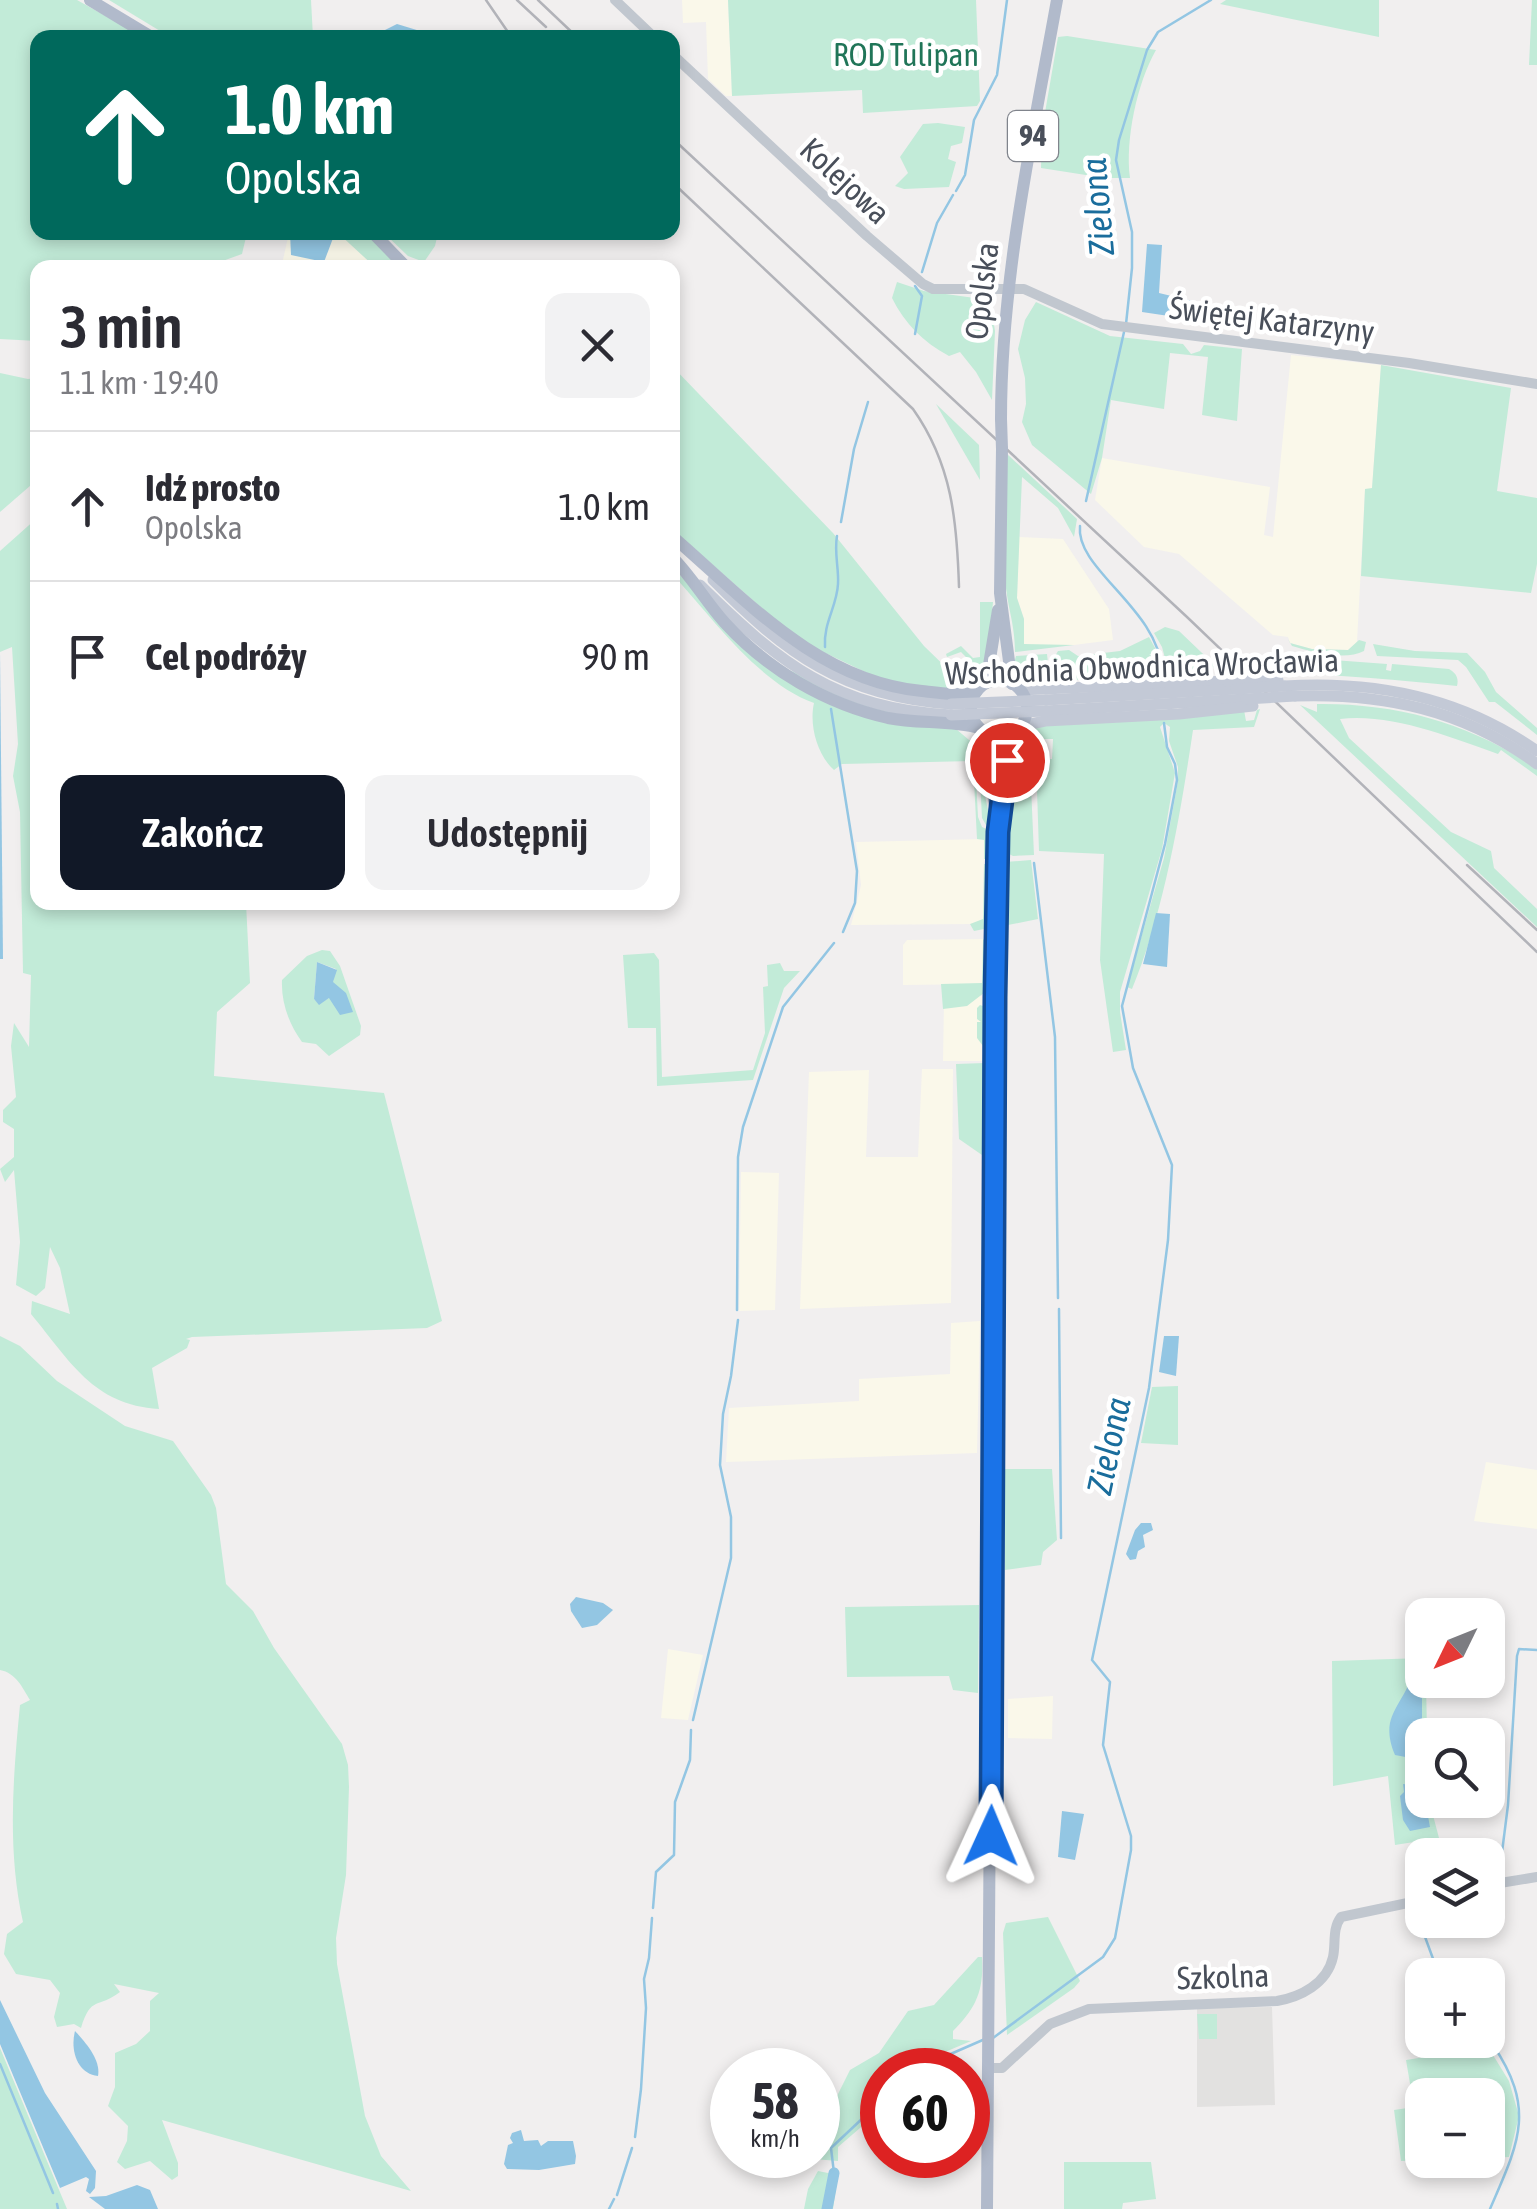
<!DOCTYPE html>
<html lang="pl">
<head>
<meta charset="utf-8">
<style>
	:root { --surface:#fff; --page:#f2f2f3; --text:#2b2b33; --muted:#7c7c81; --line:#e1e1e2; --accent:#111827 }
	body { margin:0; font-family:"Asap Condensed",sans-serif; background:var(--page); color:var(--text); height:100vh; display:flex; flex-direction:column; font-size:38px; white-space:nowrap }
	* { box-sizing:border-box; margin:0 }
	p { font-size:32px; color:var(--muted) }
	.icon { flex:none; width:55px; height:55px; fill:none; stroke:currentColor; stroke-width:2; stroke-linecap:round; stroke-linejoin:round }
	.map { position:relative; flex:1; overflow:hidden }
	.details { position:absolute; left:30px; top:260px; width:650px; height:650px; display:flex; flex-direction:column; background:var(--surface); border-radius:20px; box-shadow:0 5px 15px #0003 }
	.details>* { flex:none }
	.top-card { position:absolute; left:30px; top:30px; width:650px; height:210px; border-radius:20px; box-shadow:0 5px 15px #0003; background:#00695c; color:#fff; overflow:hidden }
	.needle { width:65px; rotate:227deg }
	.buttons { position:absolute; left:1405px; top:1598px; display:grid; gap:20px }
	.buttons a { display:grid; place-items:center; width:100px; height:100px; border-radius:20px; background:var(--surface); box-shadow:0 5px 15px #0003; font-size:50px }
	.speed { position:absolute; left:710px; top:2048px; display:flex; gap:20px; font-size:50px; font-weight:700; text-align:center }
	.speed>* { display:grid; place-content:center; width:130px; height:130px; border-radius:50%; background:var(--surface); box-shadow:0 5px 15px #0003; line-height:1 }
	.speed small { font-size:25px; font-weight:400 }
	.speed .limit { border:15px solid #d22; background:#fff; color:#111 }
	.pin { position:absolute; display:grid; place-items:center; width:85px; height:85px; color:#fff; margin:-42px; border:5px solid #fff; border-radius:50%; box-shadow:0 2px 10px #0007 }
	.me { position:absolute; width:110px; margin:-55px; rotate:1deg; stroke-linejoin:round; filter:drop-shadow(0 0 8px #0008) }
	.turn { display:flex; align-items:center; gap:35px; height:210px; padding:0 30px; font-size:45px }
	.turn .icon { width:130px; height:130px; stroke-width:2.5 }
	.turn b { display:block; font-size:70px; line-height:85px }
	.round { display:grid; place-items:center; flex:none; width:105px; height:105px; border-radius:20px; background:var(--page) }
	.summary { display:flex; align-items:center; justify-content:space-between; height:170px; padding:0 30px }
	h1 { font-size:60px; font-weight:600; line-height:75px }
	.primary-button { display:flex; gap:20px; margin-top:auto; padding:20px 30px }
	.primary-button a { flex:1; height:115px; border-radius:20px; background:var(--accent); color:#fff; font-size:40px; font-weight:600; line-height:115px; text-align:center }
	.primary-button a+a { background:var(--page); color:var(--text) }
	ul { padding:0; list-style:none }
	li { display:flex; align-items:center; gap:30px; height:150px; padding:0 30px; border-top:2px solid var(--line) }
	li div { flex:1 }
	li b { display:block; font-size:38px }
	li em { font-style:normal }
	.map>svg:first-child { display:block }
</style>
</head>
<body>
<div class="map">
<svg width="1537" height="2209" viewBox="0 0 1537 2209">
	<rect width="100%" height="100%" fill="#f1efef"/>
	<!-- commercial -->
	<g fill="#faf8ea">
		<path d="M682 0H728L732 96H726L708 79 706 22 683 23Z"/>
		<path d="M338 232 375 267 285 268 282 264 289 233Z"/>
		<path d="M1291 355 1381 365 1372 489 1365 490 1357 642 1348 650 1312 649 1290 643 1288 637 1273 635 1179 554 1144 547 1095 500 1102 458 1270 487 1264 535 1273 537Z"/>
		<path d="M1019 537 1063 539 1109 609 1113 640 1074 645H1024V619L1017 598Z"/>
		<path d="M984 839 983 919 973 924 851 925 861 885 856 842Z"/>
		<path d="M983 939V984L903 985V945L907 940Z"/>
		<path d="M982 996V1061H943L944 1000Z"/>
		<path d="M922 1069H953L951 1303 800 1309 809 1072 869 1070 866 1157H918Z"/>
		<path d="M741 1172 779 1173 775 1310 739 1311Z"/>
		<path d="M980 1321 977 1453 726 1462 729 1408 859 1401V1379L950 1374 951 1323Z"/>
		<path d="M1486 1462 1537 1470V1529L1474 1521Z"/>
		<path d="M668 1649 703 1655 688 1720 661 1718Z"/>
		<path d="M1053 1696 1052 1739 1008 1738V1699Z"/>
	</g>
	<!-- education -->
	<path fill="#e2e1e0" d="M1272 2007 1275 2105 1197 2107V2008Z"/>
	<!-- green -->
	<g fill="#c2ebd8" fill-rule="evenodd">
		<path d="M0 0H77L143 37 38 38V232L247 233 242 254 206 267 38 268 37 341 0 339Z"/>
		<path d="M109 0H311L313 37H170Z"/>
		<path d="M728 0H976L980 101 977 106 863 113 862 90 732 96Z"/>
		<path d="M1226 0H1379V37L1220 4Z"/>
		<path d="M1532 0H1537V65H1529Z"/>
		<path d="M1067 36 1156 50C1137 83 1125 140 1130 178H1105L1041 168 1042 130 1058 37Z"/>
		<path d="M938 123 965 127 962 143 951 146 948 159 956 162 949 187 904 189 895 186 908 173 900 157 923 124Z"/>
		<path d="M338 233H367L402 267H375Z"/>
		<path d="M384 233H438L435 246 424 262 408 256Z"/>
		<path d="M897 282 924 291 982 299 991 305 995 331 992 400 976 372 960 352 949 356C923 342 905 324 892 298Z"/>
		<path d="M1036 302 1110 336 1183 344 1191 354 1200 351 1204 345 1242 349 1237 421 1202 415 1208 357 1170 353 1164 409 1111 400 1102 458 1091 494 1032 445 1022 422 1026 404 1025 378 1018 349 1025 320Z"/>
		<path d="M1381 365 1511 388 1497 491 1537 498V564L1531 593 1361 576 1365 489 1372 488Z"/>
		<path d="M672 366 833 533 924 646 959 680 956 690 884 681 798 640 673 530Z"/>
		<path d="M0 373 28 379 37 378 38 479 0 512Z"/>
		<path d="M936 404 979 445 980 480Z"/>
		<path d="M1007 454 1077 519 1074 537 1058 508 1022 477 1017 598 1024 619V644L1074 645 1015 652C1015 622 1006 604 1005 575 1003 535 1006 494 1007 454Z"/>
		<path d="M37 518 38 902 246 903 250 983 217 1012 214 1076 384 1093 442 1321 427 1328 192 1337 186 1339 190 1340 187 1348 152 1368 159 1409C93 1405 70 1361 31 1314L32 1301 70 1314 60 1268 50 1247 45 1288 36 1296 16 1285 20 1242 14 1170 5 1182 0 1169 14 1157V1129L3 1122V1110L16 1097 11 1046 14 1023 29 1047 31 975 23 973 20 812 13 776 18 744 12 647 0 652V551Z"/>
		<path d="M672 567 763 661 956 729 981 750 984 790 991 826 986 825 982 818 979 760 975 759 978 817 982 827 991 831V859H984V840L977 839 973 761 842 764 834 770C817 755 809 725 814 703 757 682 713 618 673 575Z"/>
		<path d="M980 602H993L987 663 966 676 962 674 973 664 961 652 947 657 946 654 961 646 973 658 980 657Z"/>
		<path d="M1165 627 1179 631 1223 673 1208 664V674L1169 673 1162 647 1154 633Z"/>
		<path d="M1149 637 1159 655 1149 654 1154 657 1155 675 1055 681 1054 658 1058 651 1069 650 1078 656 1120 651Z"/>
		<path d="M1288 639 1290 643 1312 649 1348 650 1359 640 1366 642 1364 651C1345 661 1312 652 1292 646Z"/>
		<path d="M1373 644 1415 651 1467 653 1485 672 1496 692 1537 728V735L1495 702H1489L1466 667 1458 660 1377 656Z"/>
		<path d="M1275 651 1306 658 1387 664 1386 670 1391 671 1392 664 1449 669C1456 673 1459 678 1457 686 1399 680 1342 675 1283 673L1279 662 1272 666 1271 673H1265L1252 661Z"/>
		<path d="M1047 654 1050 682 1032 678 1014 663 1016 656Z"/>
		<path d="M1317 704C1396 703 1471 723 1537 769V776L1501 750 1498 754C1450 737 1391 713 1340 719L1349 738 1451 832 1491 851 1494 868 1537 909V927L1300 705 1317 712Z"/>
		<path d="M1260 709 1254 727 1193 730C1181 811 1164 913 1132 989L1127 987 1164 858 1178 781V767L1169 741 1170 727 1164 723 1160 727 1175 773 1162 849 1120 992V1012L1126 1050 1113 1052 1100 960 1104 854 1039 851 1036 759H1052L1053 739H1029L1034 855 1013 856 1005 852V814L1014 738 1027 727 1244 710 1246 721 1254 720 1257 710Z"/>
		<path d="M1031 860 1038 919 1003 926 1005 862Z"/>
		<path d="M984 864H992L990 925 989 928 974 931 970 924 983 919Z"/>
		<path d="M983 939 990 946 989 989 967 1006 943 1009 941 984 982 983Z"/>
		<path d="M322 950 330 951 340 966 361 1026 360 1035 329 1056 316 1044 302 1042C289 1024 281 1003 282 980L307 956ZM317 962 336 969 329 998 319 1004 314 999Z"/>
		<path d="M654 953 659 960 662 1077 753 1070 765 1033 763 987 768 986 767 965 780 963 784 971H800L784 988 753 1080 657 1086 656 1028H628L623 955Z"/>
		<path d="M980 1005 991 1009 990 1042 983 1046 977 1038V1022H981L977 1019V1008Z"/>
		<path d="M985 1063 982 1155 959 1139 956 1064Z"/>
		<path d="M0 1336 20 1346 57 1381 125 1426 173 1441 211 1495 216 1508 226 1584 253 1611 274 1648 342 1744 348 1765 349 1787 346 1875 336 1938 337 1964 365 2116 381 2156 411 2191 162 2120 178 2163V2176L172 2180 150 2161 125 2169 117 2162 127 2141 128 2126 108 2106 115 2087V2053L136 2044 150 2031V2001L159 1993 114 1984 120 1992C98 2009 91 1995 81 2028L74 2024 57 2027 54 2017 60 1993 50 1980 16 1974 4 1954 7 1934 23 1922C7 1850 13 1777 20 1705L30 1700C22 1687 16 1673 0 1670Z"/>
		<path d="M1178 1386V1445L1141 1443 1152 1387Z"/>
		<path d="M1004 1469H1052L1057 1540 1043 1552 1041 1565 1005 1570Z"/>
		<path d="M979 1605 978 1693 953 1690 949 1676 847 1677 845 1607Z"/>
		<path d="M1422 1658V1680H1426L1427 1734 1422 1735V1800H1429L1439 1838 1395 1845 1388 1776 1333 1786 1332 1661Z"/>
		<path d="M1048 1917 1080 1981 1074 1988 1007 2035 1003 1933 1006 1923Z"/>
		<path d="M978 1957H982C984 1991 976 2008 953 2031V2039L971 2041 945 2052 944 2060 924 2070H882V2109L838 2147V2161L814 2159 822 2126 850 2070 879 2053 908 2011 934 2005Z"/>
		<path d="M1197 2014H1217V2039H1199Z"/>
		<path d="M1488 2047 1509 2081 1519 2116 1509 2157 1488 2158V2095H1422V2160H1437L1401 2161 1394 2110 1414 2107 1406 2060Z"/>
		<path d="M0 2048 67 2209H0Z"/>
		<path d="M1064 2162H1151L1156 2199 1123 2203 1122 2209H1064Z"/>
		<path d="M818 2171 838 2175 833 2209H804L808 2189Z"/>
	</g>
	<!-- water -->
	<g fill="#93c6e3">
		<path d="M397 24 420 31V37H371Z"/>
		<path d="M290 233V232L335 233 324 262 291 255Z"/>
		<path d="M1147 244 1162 245 1159 293 1209 305 1235 319 1236 326 1142 312Z"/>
		<path d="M0 652 3 959H0Z"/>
		<path d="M1156 913 1170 914 1167 967 1143 964Z"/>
		<path d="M317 962 337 970 333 982 346 993 353 1012 340 1015 329 998 319 1005 314 999Z"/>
		<path d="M1164 1336H1179L1176 1376 1159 1372Z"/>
		<path d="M1141 1523H1151L1153 1530 1143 1535 1145 1547 1138 1551 1136 1559 1130 1560 1126 1554 1135 1530Z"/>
		<path d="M576 1597 603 1603 613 1610 597 1625 582 1628 571 1611 570 1604Z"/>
		<path d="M1417 1672 1422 1673C1422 1716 1422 1757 1422 1800H1425L1430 1827 1410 1831 1403 1820 1400 1796 1404 1792 1403 1784 1411 1785 1417 1780 1413 1766 1416 1759 1395 1755C1378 1715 1404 1706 1412 1674Z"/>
		<path d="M1062 1811 1084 1814 1075 1860 1058 1857Z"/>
		<path d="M0 2000 45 2093 96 2171 95 2188 90 2194 86 2191 89 2179 86 2177 60 2188 0 2044Z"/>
		<path d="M75 2031C86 2043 101 2060 98 2076 77 2074 70 2050 75 2031Z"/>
		<path d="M521 2130 524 2141 538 2140 541 2146 548 2141H573L576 2156 575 2164 539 2170 507 2169 504 2164 508 2145 513 2143 510 2138 512 2133Z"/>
		<path d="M137 2185 150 2190 158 2209H105L89 2197 106 2196Z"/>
	</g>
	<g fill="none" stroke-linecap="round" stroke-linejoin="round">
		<!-- stream -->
		<g stroke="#93c6e3" stroke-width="2.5">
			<path d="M956 191 965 175 974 120 997 75 1007 0"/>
			<path d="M922 272 937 223 953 195"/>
			<path d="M915 286 922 296 915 334"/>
			<path d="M1126 324 1132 268V232L1116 160 1119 140 1147 50 1158 32 1211 0"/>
			<path d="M1086 501 1124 332"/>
			<path d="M841 522 854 449 868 402"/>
			<path d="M1080 526C1075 569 1159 609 1162 671"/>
			<path d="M825 647C823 624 837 606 838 584 839 568 834 553 837 536"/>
			<path d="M831 709 857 871 855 903 843 932"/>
			<path d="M1034 863 1055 1037 1058 1298"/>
			<path d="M1059 1309 1061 1538"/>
			<path d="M737 1310 738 1157 743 1127 783 1007 834 943"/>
			<path d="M693 1720 731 1558V1517L720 1465 723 1414 731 1376 738 1320"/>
			<path d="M1500 1868 1508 1805 1517 1656 1519 1649 1537 1650"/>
			<path d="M653 1908 656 1872 674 1855 675 1802 690 1760 691 1730"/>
			<path d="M1421 1926 1439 1975"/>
			<path d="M993 2038 1103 1957 1115 1938 1131 1850V1836L1103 1745 1110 1682 1092 1660 1149 1388 1168 1240 1172 1165 1133 1068 1122 1006 1165 844 1177 780 1175 764 1167 747 1164 723"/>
			<path d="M0 2064 53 2193"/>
			<path d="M915 2070 928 2059 946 2056 985 2039"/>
			<path d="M635 2137 641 2089 646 2008 644 1979 649 1958 652 1918"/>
			<path d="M834 2173 831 2148 882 2100"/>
			<path d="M617 2195 632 2148"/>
			<path d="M57 2204 58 2209"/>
			<path d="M609 2209 614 2199"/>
			<path d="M1490 2209C1518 2144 1537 2110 1493 2045"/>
		</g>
		<!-- river -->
		<path stroke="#93c6e3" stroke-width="11" d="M827 2209 834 2173"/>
		<!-- tertiary -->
		<g stroke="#c1c7cf" stroke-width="10">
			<path d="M615 0 655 38"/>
			<path d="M672 54 867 236 923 284 933 289H1024L1102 324 1409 363 1537 384"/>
			<path d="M1488 1885 1537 1877"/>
			<path d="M990 2068H1002L1050 2024 1089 2009 1277 2001C1300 1997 1327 1984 1333 1957 1336 1943 1332 1929 1341 1917L1422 1900"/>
		</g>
		<!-- secondary -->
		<g stroke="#c3c9d6" stroke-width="11">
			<path d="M713 580C785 653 844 697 951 704"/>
			<path d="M700 585C779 663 836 709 951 715"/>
			<path d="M1284 686C1376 680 1461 697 1537 751"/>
			<path d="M1020 690 1227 681"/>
			<path d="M1295 696C1384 693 1464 710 1537 764"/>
			<path d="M1046 700 1236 689"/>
			<path d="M1046 711 1246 699"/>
			<path d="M1021 726 1045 721 1179 714 1253 706"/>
		</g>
		<!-- primary -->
		<g stroke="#b1bacb" stroke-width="12">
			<path d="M90 0 153 38"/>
			<path d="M372 232 407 268"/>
			<path d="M1001 419C1001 278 1032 139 1057 0"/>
			<path d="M1002 449 1000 593 1012 684"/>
			<path d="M672 536C747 601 818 681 922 691 940 693 959 696 976 692"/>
			<path d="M672 557C692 577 706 602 725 623 768 670 826 704 888 718 918 724 951 720 979 728"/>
			<circle cx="999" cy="708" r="28"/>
			<path d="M986 683 998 610"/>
			<path d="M985 733 996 814"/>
			<path d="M987 2209 996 946 998 832 1010 739 1014 731"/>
		</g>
		<!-- rail -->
		<g stroke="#b2b3b9" stroke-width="2.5">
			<path d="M486 0 512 38"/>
			<path d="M517 0 546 27"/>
			<path d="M538 0 578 38"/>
			<path d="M672 138 1187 617 1537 952"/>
			<path d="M672 182 913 409C952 464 957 521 959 587"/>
			<path d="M1467 865 1537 930"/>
		</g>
		<!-- secondary-bridge -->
		<g stroke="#c3c9d6" stroke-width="11">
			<path d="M1227 681 1278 680"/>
			<path d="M1236 689 1284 686"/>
			<path d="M1246 699 1295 696"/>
			<path d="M951 704 1046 700"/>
			<path d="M951 715 1046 711"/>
		</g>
		<!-- primary-bridge -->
		<path stroke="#b1bacb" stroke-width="12" d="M1001 419 1002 449"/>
	</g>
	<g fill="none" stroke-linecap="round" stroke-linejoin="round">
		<defs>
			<path id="route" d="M991 1836 995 997 998 832 1007 760"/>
		</defs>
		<!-- route casing -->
		<use href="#route" stroke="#114b97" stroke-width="25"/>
		<!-- route -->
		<use href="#route" stroke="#1a73e8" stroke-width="18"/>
	</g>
	<g text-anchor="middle" stroke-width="9" stroke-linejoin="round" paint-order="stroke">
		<!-- shield labels -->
		<rect fill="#fff" stroke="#80848c" stroke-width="2.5" x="1008" y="111" width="50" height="50" rx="8"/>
		<g font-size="30" font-weight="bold" fill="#494f5a">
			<text x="1033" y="146">94</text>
		</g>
		<!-- park labels -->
		<g font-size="32" fill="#207558" stroke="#fff">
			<text x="906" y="66">ROD Tulipan</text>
		</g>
		<!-- street labels -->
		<g font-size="32" fill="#494f5a" stroke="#fff">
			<text transform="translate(845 181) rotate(43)" y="11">Kolejowa</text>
			<text transform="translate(982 291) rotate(-83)" y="11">Opolska</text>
			<text transform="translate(1272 320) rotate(7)" y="11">Świętej Katarzyny</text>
			<text transform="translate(1142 667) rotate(-2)" y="11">Wschodnia Obwodnica Wrocławia</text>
			<text transform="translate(1223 1977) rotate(-2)" y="11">Szkolna</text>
		</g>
		<!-- water labels -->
		<g font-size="35" font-style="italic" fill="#1a6d9c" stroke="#fff">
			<text transform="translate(1098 207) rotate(-95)" y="12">Zielona</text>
			<text transform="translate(1109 1446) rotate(-78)" y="12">Zielona</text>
		</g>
	</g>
</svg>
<div class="buttons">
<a><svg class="needle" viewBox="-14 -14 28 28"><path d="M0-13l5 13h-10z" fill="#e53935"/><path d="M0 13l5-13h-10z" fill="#7c7c81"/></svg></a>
<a><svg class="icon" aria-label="search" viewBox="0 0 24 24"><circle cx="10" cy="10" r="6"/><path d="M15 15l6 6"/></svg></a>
<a><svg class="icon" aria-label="layers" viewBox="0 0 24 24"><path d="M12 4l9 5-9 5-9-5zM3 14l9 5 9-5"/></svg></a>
<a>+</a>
<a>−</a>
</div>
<div class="speed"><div>58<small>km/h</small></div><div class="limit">60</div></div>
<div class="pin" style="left:1007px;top:760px;background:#d93025"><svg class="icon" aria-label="arrive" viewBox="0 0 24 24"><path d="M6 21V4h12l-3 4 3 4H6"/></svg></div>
<svg class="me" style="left:991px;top:1836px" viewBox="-20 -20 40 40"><path d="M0-17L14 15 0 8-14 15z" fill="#1a73e8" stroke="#fff" stroke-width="4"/></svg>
<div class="top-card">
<div class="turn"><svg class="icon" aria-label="ahead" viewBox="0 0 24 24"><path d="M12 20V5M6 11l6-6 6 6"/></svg><div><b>1.0 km</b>Opolska</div></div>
</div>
<section class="details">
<div class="summary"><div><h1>3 min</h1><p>1.1 km · 19:40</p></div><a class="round"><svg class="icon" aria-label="close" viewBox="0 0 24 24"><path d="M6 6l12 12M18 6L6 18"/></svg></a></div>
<ul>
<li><svg class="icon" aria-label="ahead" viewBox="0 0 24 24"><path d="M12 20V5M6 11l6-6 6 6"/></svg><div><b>Idź prosto</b><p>Opolska</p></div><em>1.0 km</em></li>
<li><svg class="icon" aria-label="arrive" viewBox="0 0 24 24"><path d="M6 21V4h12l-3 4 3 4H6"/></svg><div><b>Cel podróży</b></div><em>90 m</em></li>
</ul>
<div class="primary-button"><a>Zakończ</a><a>Udostępnij</a></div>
</section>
</div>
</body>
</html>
